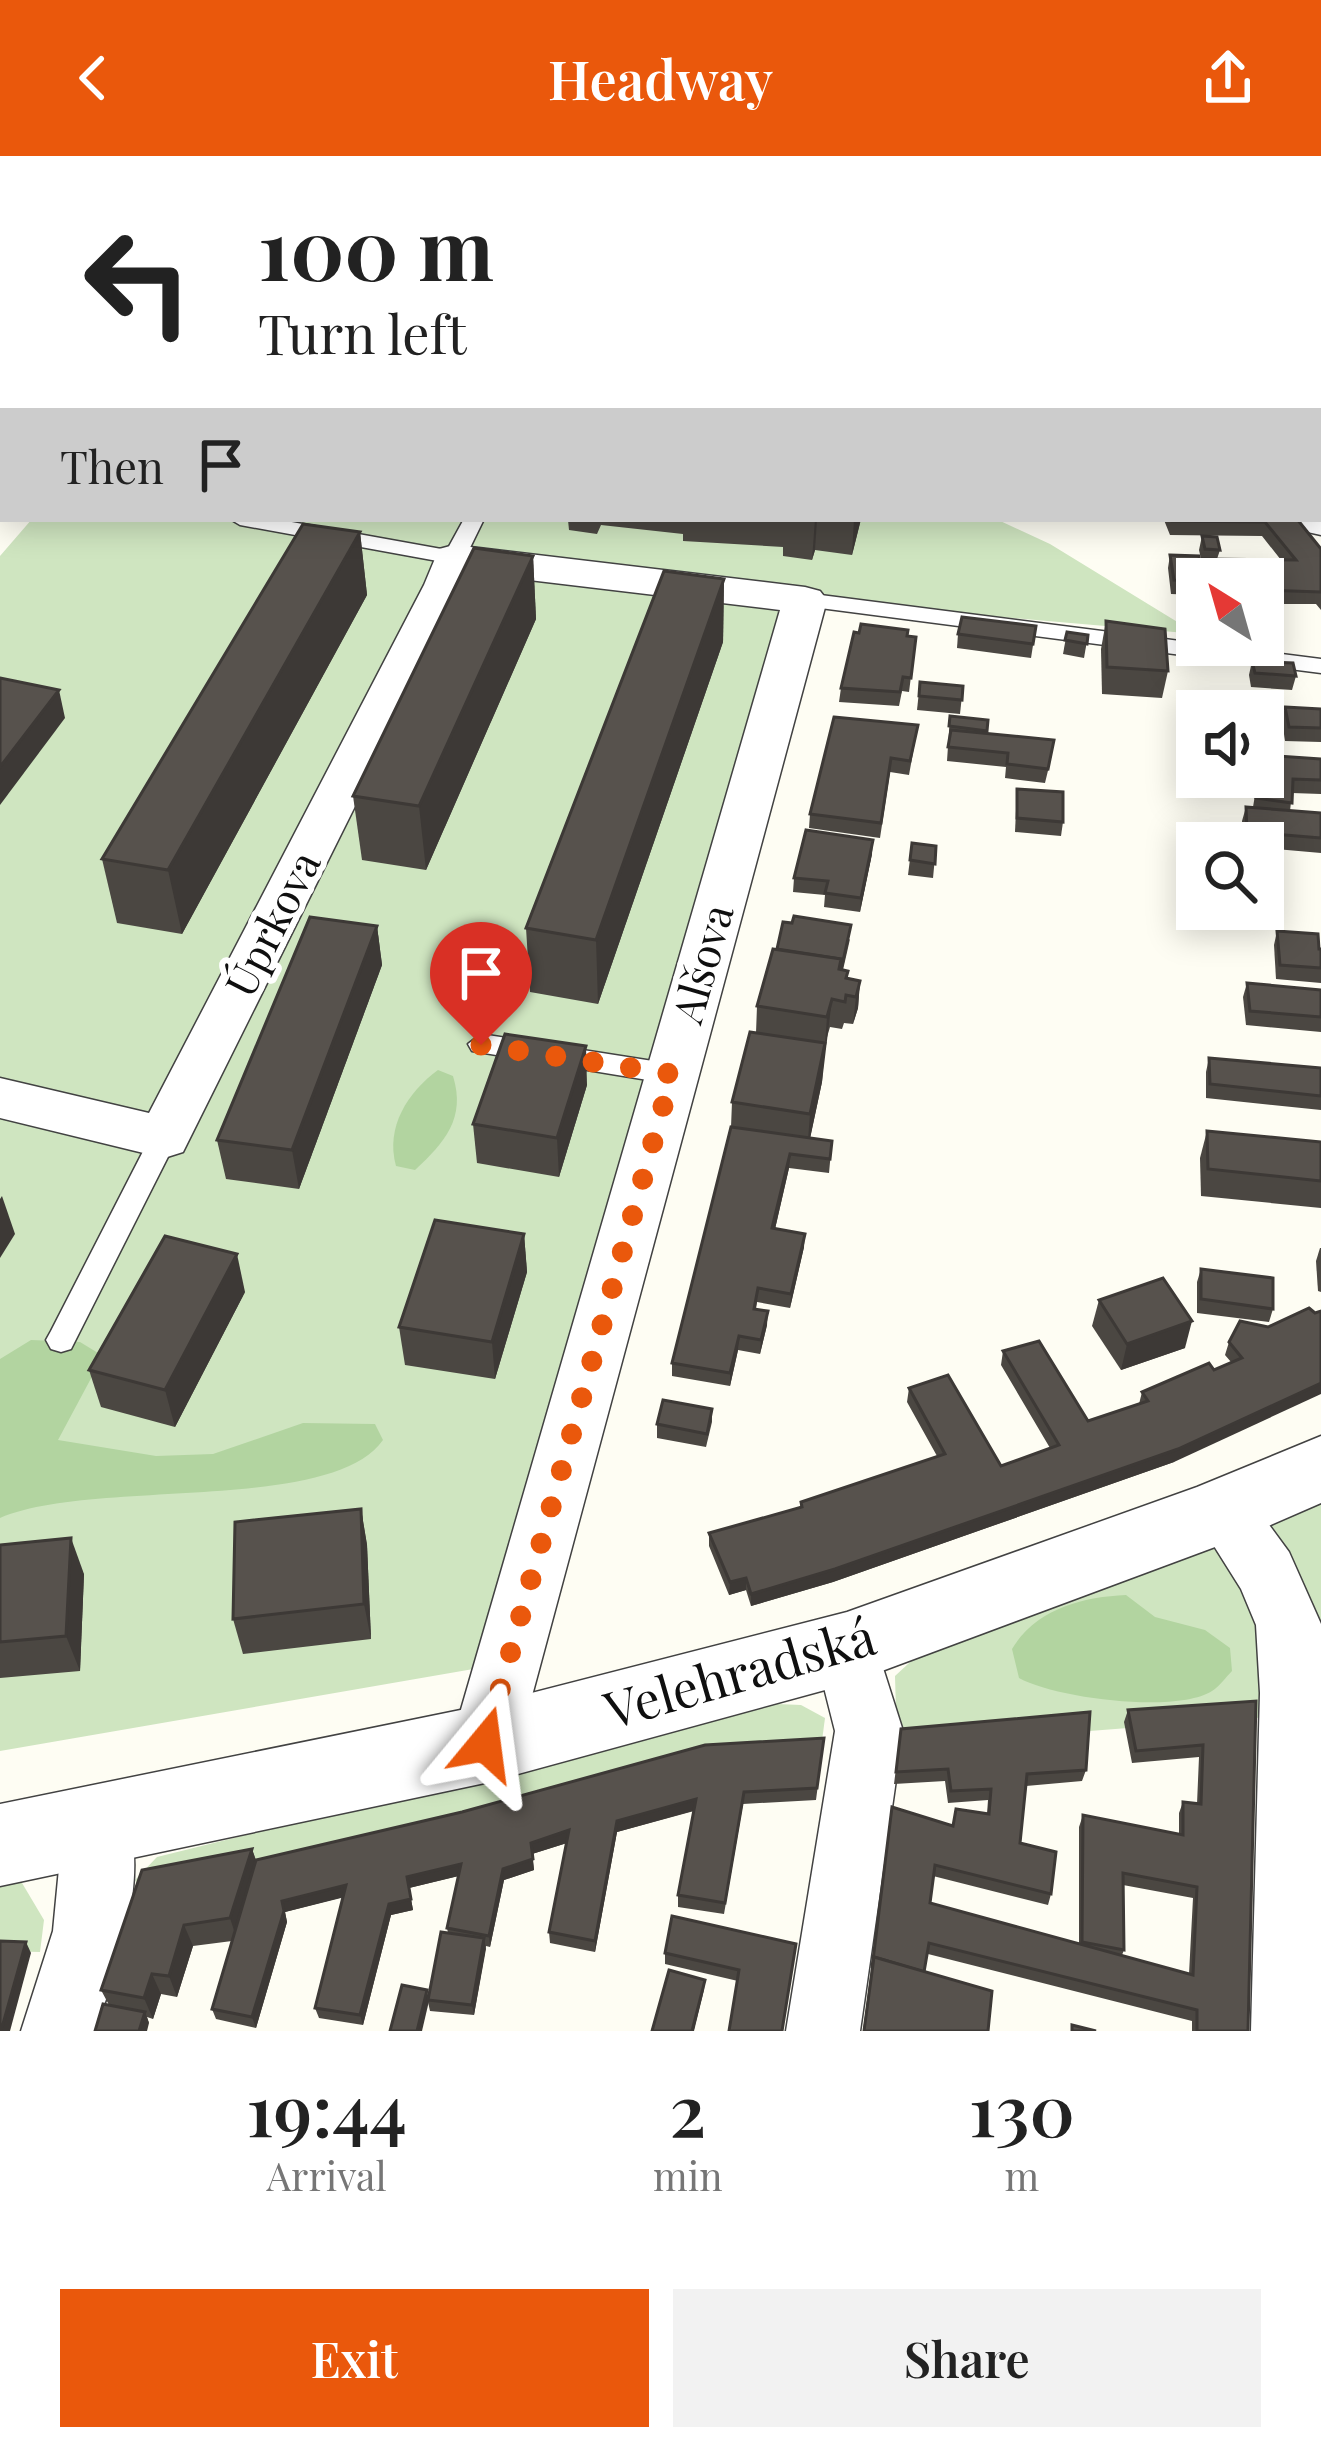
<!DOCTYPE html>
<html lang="en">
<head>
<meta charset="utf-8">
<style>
	:root { --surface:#fff; --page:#f2f2f2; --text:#222; --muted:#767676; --accent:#ea580c }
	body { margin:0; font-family:"Playfair Display",serif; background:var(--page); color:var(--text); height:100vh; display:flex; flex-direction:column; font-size:45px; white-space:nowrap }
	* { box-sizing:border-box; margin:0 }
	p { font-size:39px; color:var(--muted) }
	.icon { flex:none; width:66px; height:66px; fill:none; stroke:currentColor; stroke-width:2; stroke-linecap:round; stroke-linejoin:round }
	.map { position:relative; height:1875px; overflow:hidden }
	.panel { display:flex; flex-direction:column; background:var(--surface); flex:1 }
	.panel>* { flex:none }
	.banner { position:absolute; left:0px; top:0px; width:1323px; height:366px; box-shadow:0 6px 30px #0003; background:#fff; color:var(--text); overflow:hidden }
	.needle { width:78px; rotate:323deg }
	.fabs { position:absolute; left:1176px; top:402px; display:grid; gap:24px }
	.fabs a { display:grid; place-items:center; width:108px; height:108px; border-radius:0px; background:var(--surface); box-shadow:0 6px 30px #0003; font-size:60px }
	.pin { position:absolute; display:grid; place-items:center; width:102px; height:102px; color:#fff; margin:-123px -51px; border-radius:50% 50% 50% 0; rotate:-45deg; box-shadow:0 0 12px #0007 }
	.pin .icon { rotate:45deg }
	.me { position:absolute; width:132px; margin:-66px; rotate:16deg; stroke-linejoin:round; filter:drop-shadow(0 0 9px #0008) }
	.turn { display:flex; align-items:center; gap:42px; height:252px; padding:0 60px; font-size:54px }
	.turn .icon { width:156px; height:156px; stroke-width:2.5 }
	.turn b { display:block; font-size:84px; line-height:102px }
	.then { display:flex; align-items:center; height:114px; padding:0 60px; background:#0003; gap:24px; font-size:45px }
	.eta { display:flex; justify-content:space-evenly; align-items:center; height:204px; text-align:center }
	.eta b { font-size:72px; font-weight:600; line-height:84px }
	.cta { display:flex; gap:24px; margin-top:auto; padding:24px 60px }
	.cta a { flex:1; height:138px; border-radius:0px; background:var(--accent); color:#fff; font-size:48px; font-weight:600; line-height:138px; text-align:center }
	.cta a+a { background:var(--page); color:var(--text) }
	header { display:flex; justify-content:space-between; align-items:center; height:156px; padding:0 60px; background:var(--accent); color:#fff; font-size:54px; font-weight:600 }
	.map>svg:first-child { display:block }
</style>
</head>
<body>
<header><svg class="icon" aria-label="back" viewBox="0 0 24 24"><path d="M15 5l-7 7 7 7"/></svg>Headway<svg class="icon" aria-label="share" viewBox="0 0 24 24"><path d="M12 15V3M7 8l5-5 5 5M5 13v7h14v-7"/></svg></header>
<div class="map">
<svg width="1321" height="1875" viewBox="0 0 1321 1875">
	<rect width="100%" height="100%" fill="#fefdf3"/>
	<!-- green -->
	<g fill="#cfe5c0">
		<path d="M164 0H793L181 3Z"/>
		<path d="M32 363H996L1050 388 1197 478 805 444 508 1507 0 1595V400Z"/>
		<path d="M1321 1344V1557L897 1590 895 1520 922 1495Z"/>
		<path d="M777 1548 801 1549 825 1562 820 1600 147 1740 135 1724 157 1701Z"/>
		<path d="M7 1722 22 1727 44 1764 40 1796 0 1795V1723Z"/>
	</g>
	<!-- forest -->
	<g fill="#b2d4a0">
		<path d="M438 914 453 920C466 962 445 986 415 1014L396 1010C385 971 408 936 438 914Z"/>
		<path d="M31 1184 80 1186 103 1200 58 1284 156 1300 213 1298 303 1267 375 1268 383 1284C331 1358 91 1322 0 1362V1203Z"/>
		<path d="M1126 1439 1155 1461 1205 1474 1230 1492 1232 1515C1226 1521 1219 1531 1212 1535 1176 1558 1055 1542 1019 1522L1012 1493C1036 1453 1082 1441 1126 1439Z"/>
	</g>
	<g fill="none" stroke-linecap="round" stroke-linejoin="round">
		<defs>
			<g id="service">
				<path d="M230 363H275L447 394 464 363H484L465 402 454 408 240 369Z"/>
				<path d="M805 437 1321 503V517L797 449V439Z"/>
				<path d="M481 878 672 908 685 918 672 928 472 895 468 888Z"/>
				<path d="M164 971 174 974 178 981 71 1193 61 1196 51 1193 46 1184 51 1175 154 974Z"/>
			</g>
			<g id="minor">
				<path d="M454 389 805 431 820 435 827 444 519 1588 509 1610 485 1620 461 1610 451 1588 780 454 471 417 183 996 164 1002 0 962V922L149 957 424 429 439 393Z"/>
				<path d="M1223 1328 1245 1336 1289 1396 1321 1468V1875H1251L1260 1537 1256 1469 1241 1433 1192 1355 1201 1336Z"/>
				<path d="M847 1462 870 1471 903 1575 860 1875H786L835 1575 814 1492 824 1471Z"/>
				<path d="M98 1638 123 1647C152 1716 119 1808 95 1875H21L53 1775 63 1671 73 1647Z"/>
			</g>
			<g id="tertiary">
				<path d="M1033 0H1075L1077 3H1035Z"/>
				<path d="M1321 348V379L1303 375 1294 363H1320Z"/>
				<path d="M1321 1280V1347L1250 1378 847 1528 485 1627 0 1730V1648L485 1549 847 1456 1197 1331Z"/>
			</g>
		</defs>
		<!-- service casing -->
		<use href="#service" stroke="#424242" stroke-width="3"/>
		<!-- minor casing -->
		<use href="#minor" stroke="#424242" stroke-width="3"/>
		<!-- tertiary casing -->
		<use href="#tertiary" stroke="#424242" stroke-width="3"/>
		<!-- service -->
		<use href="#service" fill="#fff" fill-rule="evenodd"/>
		<!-- minor -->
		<use href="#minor" fill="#fff" fill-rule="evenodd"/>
		<!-- tertiary -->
		<use href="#tertiary" fill="#fff" fill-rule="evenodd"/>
	</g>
	<!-- wall -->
	<g fill="#4b4742" fill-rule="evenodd">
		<path d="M937 0H1036L1039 3H937Z"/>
		<path d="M1209 0 1196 3H1110L1108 1Z"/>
		<path d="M558 363H861L852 399 815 394 812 404 783 400V391L683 385V378L601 369 597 378 569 374 568 364Z"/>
		<path d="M1154 363H1297L1321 393V454L1316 448H1263V423H1197V439L1171 438 1168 412 1170 399 1201 414 1202 407 1199 394 1202 380 1220 394 1217 403 1281 404 1262 380 1170 379 1164 364Z"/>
		<path d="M360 376 367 439 182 778 117 767 102 703Z"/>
		<path d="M533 400 536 463 426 714 362 704 353 640Z"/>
		<path d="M724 423 723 486 598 848 530 836 526 772Z"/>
		<path d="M1106 465 1168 515 1162 542 1102 538 1101 493Z"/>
		<path d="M1036 470 1031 502 957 492 958 478Z"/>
		<path d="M1067 476 1088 479 1084 502 1063 498Z"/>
		<path d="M908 480 916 481 909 536 902 535 899 550 839 546 841 532Z"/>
		<path d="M1252 505 1296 520 1292 534 1251 531 1249 519Z"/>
		<path d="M920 526 963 530 960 558 917 554Z"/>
		<path d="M1285 551 1321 553V586L1285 585 1282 565Z"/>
		<path d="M950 560 988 564 986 577 1052 598 1045 627 1005 622 1006 611 947 605Z"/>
		<path d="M918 569 909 619 890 616 880 682 809 672 810 658Z"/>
		<path d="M1263 599 1321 603V638L1292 637 1290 655 1321 657V697L1263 692V687H1243L1242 665 1246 651H1253L1258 621H1263Z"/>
		<path d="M1017 633 1063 666 1061 680 1015 676Z"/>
		<path d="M912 687 936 690 933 722 908 719Z"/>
		<path d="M872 698 860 756 824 751 825 739 793 736 794 722Z"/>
		<path d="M377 770 382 809 299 1033 226 1023 217 984Z"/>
		<path d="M1277 775 1321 793V827L1276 823 1274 789Z"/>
		<path d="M850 783 843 814 847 822 860 825 858 852 853 868 844 867 842 873 830 871 825 888 822 926 810 982 832 985 829 1017 789 1012 775 1073 804 1091 790 1152 757 1146 756 1153 767 1169 760 1198 738 1194 730 1230 672 1220V1207L731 971 732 946 756 877 757 850Z"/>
		<path d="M1247 827 1321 834V876L1246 869 1243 841Z"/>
		<path d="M1209 902 1321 912V954L1206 942V916Z"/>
		<path d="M587 929 559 1021 477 1007 473 968Z"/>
		<path d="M1207 975 1321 986V1052L1201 1040 1200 1002Z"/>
		<path d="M524 1078 527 1116 495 1223 405 1209 399 1171Z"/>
		<path d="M1320 1092H1321V1136L1318 1135 1316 1105Z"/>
		<path d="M1201 1113 1273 1153 1269 1166 1197 1157V1126Z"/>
		<path d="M245 1136 175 1271 101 1251 89 1214Z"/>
		<path d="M1099 1144 1185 1192 1121 1214 1092 1170Z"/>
		<path d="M1268 1171 1174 1306 833 1426 751 1450 746 1434 729 1439 709 1390V1377L800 1351 801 1346 937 1300 907 1246 909 1232 1001 1310 1050 1292 1001 1209 1003 1195 1088 1265 1139 1248 1142 1236 1214 1214 1231 1206 1225 1199 1229 1186Z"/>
		<path d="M712 1253V1266L706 1291 657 1282V1268Z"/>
		<path d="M361 1353 367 1389 371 1483 243 1498 233 1463Z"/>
		<path d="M0 1389 84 1418 80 1515 0 1522Z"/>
		<path d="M1256 1545 1248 1875H1192V1865L928 1798 924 1816 988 1875H863L892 1651 952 1670 987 1658 988 1644 948 1647 945 1625 894 1628 901 1573 1086 1614 1082 1625 1026 1630 1020 1687 1051 1738 1048 1749 933 1720 930 1747 1079 1788V1671L1083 1659 1179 1678V1657L1183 1646 1197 1648 1199 1601 1132 1607 1124 1566 1128 1554ZM1123 1729 1193 1742 1189 1818 1122 1799 1124 1794Z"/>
		<path d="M824 1582 816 1644 743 1648 724 1758 678 1751V1739L694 1655 617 1676 595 1796 550 1787 549 1776 567 1687 532 1698 534 1714 504 1724 490 1791 486 1790 474 1859 430 1855 428 1846 448 1777 447 1772 458 1720 409 1732 413 1754 391 1759 363 1869 319 1862 315 1852 343 1741 285 1756 287 1766 256 1872 216 1863 212 1853 232 1785 193 1790 177 1841 161 1838 153 1863 147 1861 149 1867 109 1849 101 1834 252 1693 256 1704Z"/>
		<path d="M796 1788 738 1825 665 1808V1797Z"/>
	</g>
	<!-- shaded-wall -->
	<g fill="#3d3936">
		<path d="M815 363H817L815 394 812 404Z"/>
		<path d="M854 363H861L852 399Z"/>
		<path d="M360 376 367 439 182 778 168 714Z"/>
		<path d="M533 400 536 463 426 714 419 650Z"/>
		<path d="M724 423 723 486 598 848 596 784Z"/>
		<path d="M59 534 65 562 0 649V611Z"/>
		<path d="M873 684 872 698 860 756 861 742Z"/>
		<path d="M377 770 382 809 299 1033 292 994Z"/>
		<path d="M860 825 858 852 853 868 856 841Z"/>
		<path d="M832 843 822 926 807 997 810 958 825 888 827 861Z"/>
		<path d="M586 890 587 929 559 1021 557 982Z"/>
		<path d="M790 998 789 1012 772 1086V1072Z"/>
		<path d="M2 1040 15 1078 0 1102V1043Z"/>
		<path d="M524 1078 527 1116 495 1223 492 1186Z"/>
		<path d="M805 1078 804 1091 790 1152 791 1138Z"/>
		<path d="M237 1098 245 1136 175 1271 165 1234Z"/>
		<path d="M768 1155 767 1169 760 1198 761 1184Z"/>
		<path d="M1192 1165 1185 1192 1121 1214 1127 1188Z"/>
		<path d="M739 1180 738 1194 730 1230V1217Z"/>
		<path d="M1321 1227V1238L1174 1306 833 1426 751 1450V1438Z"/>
		<path d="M361 1353 367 1389 371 1483 364 1448Z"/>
		<path d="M71 1382 84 1418 80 1515 66 1480Z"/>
		<path d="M746 1422V1434L729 1439 730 1426Z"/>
		<path d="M696 1643V1654L617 1676 595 1796V1785L617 1665Z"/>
		<path d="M569 1674 570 1686 532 1698 531 1687Z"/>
		<path d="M252 1693 259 1715 237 1784 230 1762Z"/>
		<path d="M533 1703 534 1714 504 1724 490 1791 489 1780 503 1713Z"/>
		<path d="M461 1708 463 1719 409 1732 413 1754 391 1759 363 1869 360 1859 389 1748 407 1721Z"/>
		<path d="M346 1729 349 1740 285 1756 287 1766 256 1872 252 1861 282 1745Z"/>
		<path d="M184 1769 193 1790 177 1841 169 1820Z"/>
		<path d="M484 1782 486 1793 474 1859 472 1849Z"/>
		<path d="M26 1786 31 1797 10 1875H1Z"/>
		<path d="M152 1818 161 1838 153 1863 144 1842Z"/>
		<path d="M705 1824 704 1834 694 1875H692Z"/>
		<path d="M427 1834 429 1845 422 1875H417Z"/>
		<path d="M145 1856 149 1867 147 1875H139Z"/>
	</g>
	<!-- building -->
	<g fill="#57524d" stroke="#3d3936" stroke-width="3">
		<path d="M985 0H1036L1039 3H998Z"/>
		<path d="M1120 0H1143L1145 3H1122Z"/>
		<path d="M1161 0H1193L1196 3H1165Z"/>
		<path d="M1320 224H1321V270L1320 269Z"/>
		<path d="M1172 363H1297L1321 393V436L1263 434V423H1217L1216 418H1205L1203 403 1296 404 1265 366 1172 365Z"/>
		<path d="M303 368 360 376 168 714 102 703Z"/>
		<path d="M1202 380 1217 381 1220 394 1205 393Z"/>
		<path d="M474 392 533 400 419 650 353 640Z"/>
		<path d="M1170 399 1199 400 1202 423H1197V425L1174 424Z"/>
		<path d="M664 415 724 423 596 784 526 772Z"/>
		<path d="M962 461 1036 470 1033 488 958 478Z"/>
		<path d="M1106 465 1165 473 1168 515 1107 511Z"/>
		<path d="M861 468 908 474 907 480 916 481 911 522 903 521 900 536 841 532 854 476 859 477Z"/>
		<path d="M1067 476 1088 479 1087 488 1065 484Z"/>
		<path d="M1252 505 1293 507 1296 520 1255 517Z"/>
		<path d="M0 522 59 534 0 611Z"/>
		<path d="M920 526 963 530 962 544 919 540Z"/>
		<path d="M1285 551 1321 553V572L1289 571Z"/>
		<path d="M950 560 988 564 987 575 949 570Z"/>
		<path d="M834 561 918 569 910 605 891 602 881 667 810 658Z"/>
		<path d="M951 574 1054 584 1048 613 1007 608 1008 597 948 591Z"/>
		<path d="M1263 599 1321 603V624L1293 623 1292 647 1256 642 1258 621 1265 622Z"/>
		<path d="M1017 633 1063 636V666L1017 662Z"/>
		<path d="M1246 651 1321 657V682L1247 676Z"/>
		<path d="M806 674 873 684 861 742 825 737 828 725 794 722Z"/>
		<path d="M912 687 936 690 935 708 910 704Z"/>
		<path d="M794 760 851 769 841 814V803L777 793 783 766 792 767Z"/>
		<path d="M310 761 377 770 292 994 217 984Z"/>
		<path d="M1277 775 1318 778 1319 793H1321V812L1280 809Z"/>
		<path d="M773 793 841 803 839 813 848 815 846 822 860 825 856 841 846 839 845 846 832 843 827 861 757 850Z"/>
		<path d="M1247 827 1321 834V861L1250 855Z"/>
		<path d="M750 876 825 887 810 958 732 946Z"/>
		<path d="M505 878 586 890 557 982 473 968Z"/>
		<path d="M1209 902 1321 912V940L1210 928Z"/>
		<path d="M731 971 832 985 830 1003 790 998 772 1072 805 1078 791 1138 758 1132 754 1153 768 1155 761 1184 739 1180 730 1217 672 1207Z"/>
		<path d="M1207 975 1321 986V1025L1208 1013Z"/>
		<path d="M435 1064 524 1078 492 1186 399 1171Z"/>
		<path d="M165 1080 237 1098 165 1234 89 1214Z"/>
		<path d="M1201 1113 1273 1122V1153L1201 1143Z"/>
		<path d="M1163 1122 1192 1165 1127 1188 1099 1144Z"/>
		<path d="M1309 1152 1315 1157 1321 1155V1227L1178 1293 835 1413 751 1438 746 1422 730 1426 709 1377 802 1351 801 1346 945 1298 909 1232 948 1219 1001 1310 1059 1289 1003 1195 1039 1185 1088 1265 1148 1245 1142 1236 1209 1207 1214 1214 1242 1202 1229 1186 1240 1165 1268 1171Z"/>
		<path d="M663 1244 712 1253 707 1278 657 1268Z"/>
		<path d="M361 1353 364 1448 233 1463 235 1366Z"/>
		<path d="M71 1382 66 1480 0 1486V1389Z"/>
		<path d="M1256 1545 1248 1875H1197V1854L929 1787 924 1816 874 1801 872 1812 892 1651 953 1670 956 1653 989 1658 991 1633 951 1635 948 1613 896 1616 901 1573 1090 1556 1086 1614 1027 1618 1020 1687 1056 1696 1051 1738 935 1709 930 1747 1193 1819 1197 1731 1123 1717 1124 1794 1082 1786 1083 1659 1183 1679V1646L1201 1648 1203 1589 1136 1595 1128 1554Z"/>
		<path d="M824 1582 817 1632 744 1636 725 1747 678 1739 696 1643 617 1665 595 1785 549 1776 569 1674 531 1687 533 1703 503 1713 489 1780 447 1772 461 1708 407 1721 411 1743 389 1748 360 1859 315 1852 346 1729 282 1745 284 1755 252 1861 212 1853 256 1704 462 1656 705 1589Z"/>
		<path d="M252 1693 230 1762 184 1769 169 1820 152 1818 144 1842 101 1834 142 1714Z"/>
		<path d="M672 1760 796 1788 782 1875H729L739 1814 665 1797Z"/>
		<path d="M441 1776 484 1782 472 1849 428 1844Z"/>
		<path d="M0 1785 26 1786 1 1875H0Z"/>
		<path d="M874 1801 992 1835 988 1875H864Z"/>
		<path d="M669 1814 705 1824 692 1875H652Z"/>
		<path d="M402 1829 427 1834 417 1875H390Z"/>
		<path d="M103 1848 145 1856 139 1875H95Z"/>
		<path d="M1072 1869 1096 1875H1072Z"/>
	</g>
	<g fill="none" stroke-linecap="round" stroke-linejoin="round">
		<!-- route -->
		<path stroke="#ea580c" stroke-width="21" stroke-dasharray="0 37.8" d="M481 889 672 918 485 1588"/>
	</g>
	<g text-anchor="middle" stroke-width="12" stroke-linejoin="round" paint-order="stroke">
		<!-- street labels -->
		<g font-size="42" fill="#0f0f0f" stroke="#fff">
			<text transform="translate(273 768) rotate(-63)" y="15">Úprkova</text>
			<text transform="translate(703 808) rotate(-74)" y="15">Alšova</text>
		</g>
		<!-- near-street labels -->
		<g font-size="51" fill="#0f0f0f" stroke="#fff">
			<text transform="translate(740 1518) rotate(-16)" y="18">Velehradská</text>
		</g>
	</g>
</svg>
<div class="fabs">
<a><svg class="needle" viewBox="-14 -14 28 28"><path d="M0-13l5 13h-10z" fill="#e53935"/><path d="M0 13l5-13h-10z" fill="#767676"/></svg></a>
<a><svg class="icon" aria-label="sound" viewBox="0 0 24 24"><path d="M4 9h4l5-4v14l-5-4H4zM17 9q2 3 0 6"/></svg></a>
<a><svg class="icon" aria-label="search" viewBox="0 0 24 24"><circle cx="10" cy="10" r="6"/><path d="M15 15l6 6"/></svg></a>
</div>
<div class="pin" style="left:481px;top:889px;background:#d93025"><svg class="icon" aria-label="arrive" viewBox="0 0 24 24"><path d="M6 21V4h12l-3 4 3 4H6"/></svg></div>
<svg class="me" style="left:485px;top:1588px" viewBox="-20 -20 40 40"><path d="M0-17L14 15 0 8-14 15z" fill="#ea580c" stroke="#fff" stroke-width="4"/></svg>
<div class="banner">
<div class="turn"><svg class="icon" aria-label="left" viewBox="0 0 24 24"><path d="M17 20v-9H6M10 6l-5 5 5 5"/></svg><div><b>100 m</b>Turn left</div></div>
<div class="then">Then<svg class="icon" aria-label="arrive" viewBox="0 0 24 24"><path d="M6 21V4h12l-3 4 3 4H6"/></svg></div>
</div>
</div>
<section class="panel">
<div class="eta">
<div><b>19:44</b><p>Arrival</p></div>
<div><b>2</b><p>min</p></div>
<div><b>130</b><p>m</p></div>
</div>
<div class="cta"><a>Exit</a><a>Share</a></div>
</section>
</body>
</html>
